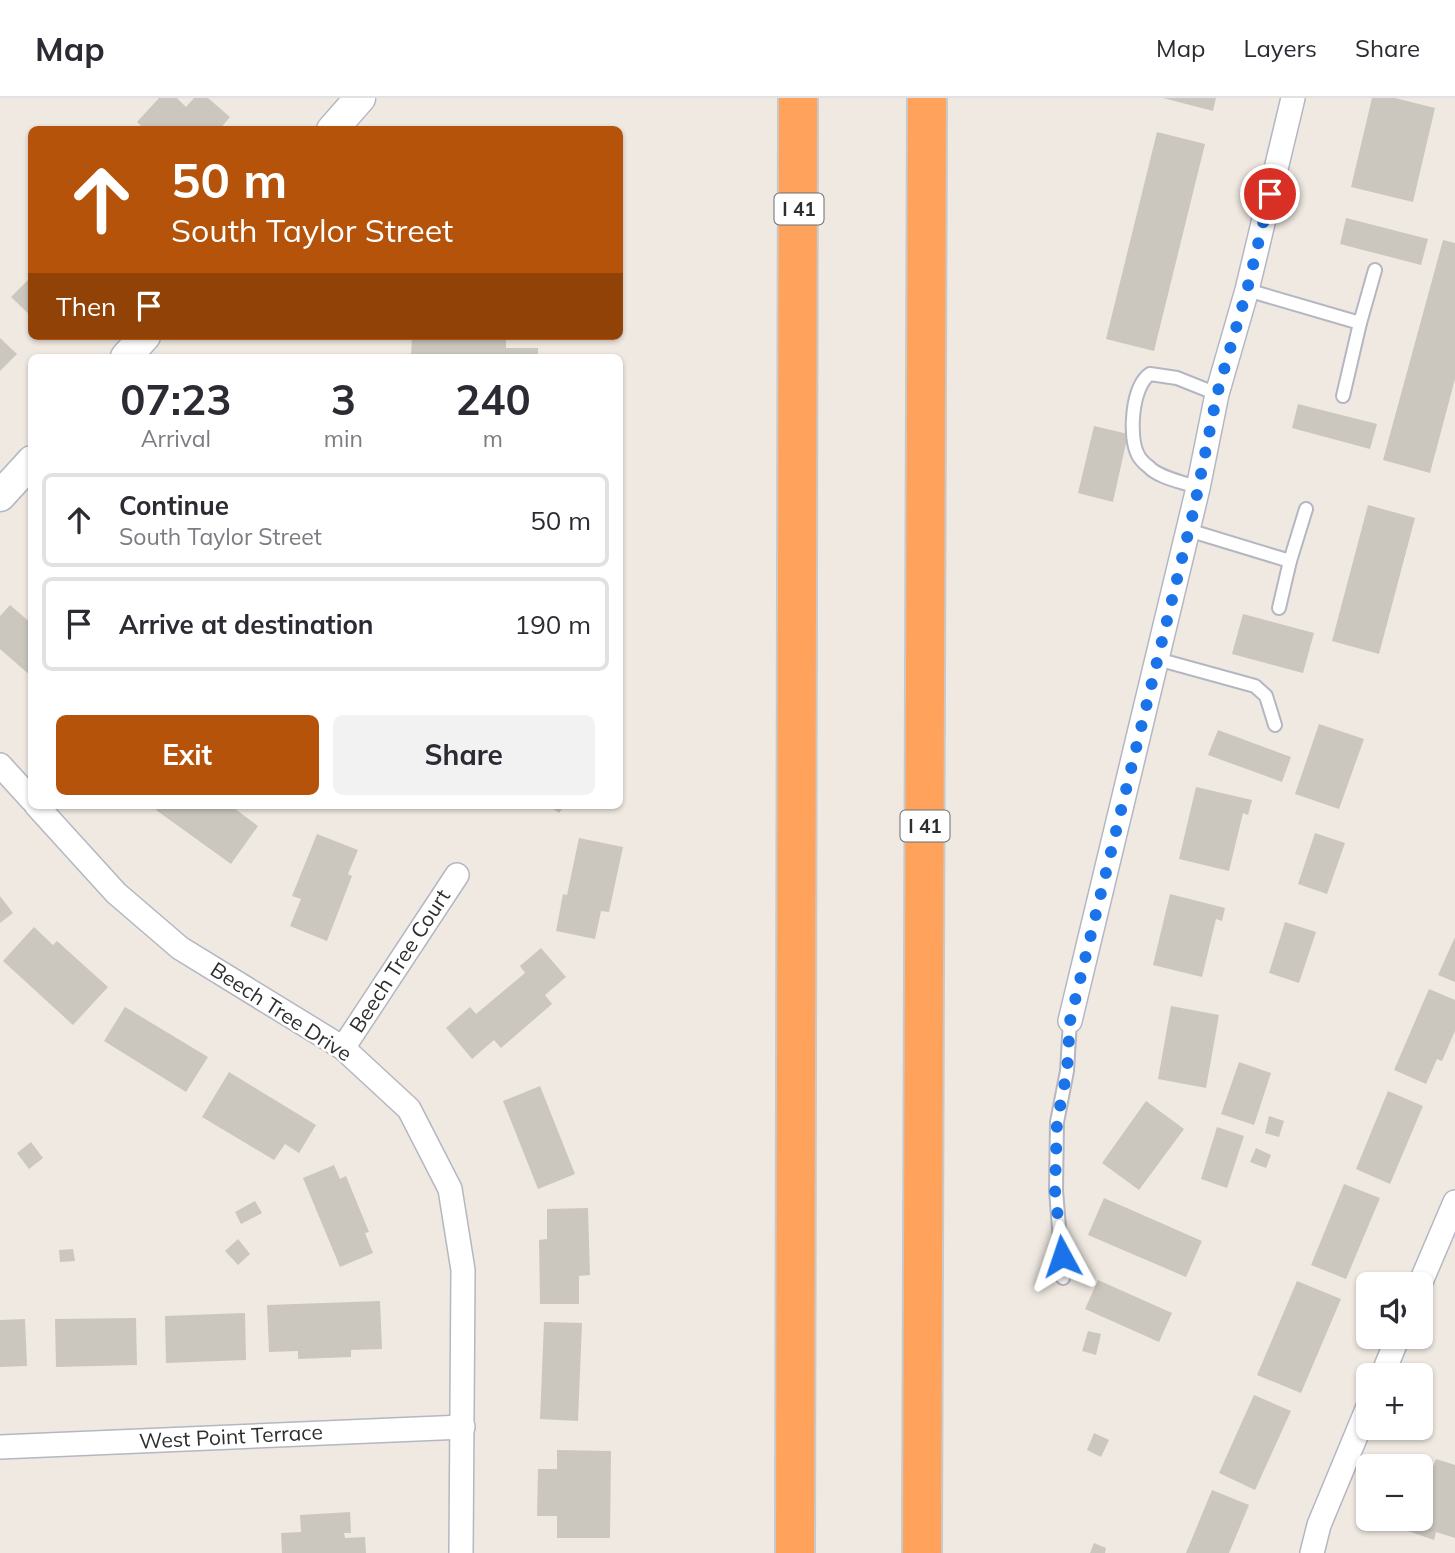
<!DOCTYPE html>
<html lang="en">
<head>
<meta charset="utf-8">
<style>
	:root { --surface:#fff; --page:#f2f2f3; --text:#2b2b33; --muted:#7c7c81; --line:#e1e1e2; --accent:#b45309 }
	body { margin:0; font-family:Mulish,sans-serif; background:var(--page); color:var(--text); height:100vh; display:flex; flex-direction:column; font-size:26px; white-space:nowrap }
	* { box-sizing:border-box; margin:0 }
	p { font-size:23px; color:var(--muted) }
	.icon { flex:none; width:38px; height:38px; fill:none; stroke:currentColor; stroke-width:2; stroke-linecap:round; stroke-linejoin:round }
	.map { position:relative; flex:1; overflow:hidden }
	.details { position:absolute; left:28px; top:256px; width:595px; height:455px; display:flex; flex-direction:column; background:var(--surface); border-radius:10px; box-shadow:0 2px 5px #0004 }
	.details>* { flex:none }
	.hud { position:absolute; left:28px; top:28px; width:595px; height:214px; border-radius:10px; box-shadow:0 2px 5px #0004; background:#b45309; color:#fff; overflow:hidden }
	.controls { position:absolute; left:1356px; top:1174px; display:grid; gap:14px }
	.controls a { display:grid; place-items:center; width:77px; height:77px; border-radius:10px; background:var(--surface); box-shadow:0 2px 5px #0004; font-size:35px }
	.pin { position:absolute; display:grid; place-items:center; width:60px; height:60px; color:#fff; margin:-30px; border:4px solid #fff; border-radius:50%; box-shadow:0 2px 7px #0007 }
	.me { position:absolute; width:77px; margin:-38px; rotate:355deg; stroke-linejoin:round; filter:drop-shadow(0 0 5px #0008) }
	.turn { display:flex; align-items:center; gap:24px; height:147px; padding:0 28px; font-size:32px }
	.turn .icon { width:91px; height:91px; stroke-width:2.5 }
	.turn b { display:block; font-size:49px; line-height:60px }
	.then { display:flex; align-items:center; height:66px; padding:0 28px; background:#0003; gap:14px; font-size:26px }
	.eta { display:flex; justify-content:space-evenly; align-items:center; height:119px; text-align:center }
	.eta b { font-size:42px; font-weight:700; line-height:49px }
	.cta { display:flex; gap:14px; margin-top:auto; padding:14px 28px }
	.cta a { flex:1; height:80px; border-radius:10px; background:var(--accent); color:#fff; font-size:28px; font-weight:700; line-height:80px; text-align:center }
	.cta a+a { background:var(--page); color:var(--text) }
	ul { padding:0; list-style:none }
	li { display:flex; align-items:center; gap:21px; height:94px; margin:0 14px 10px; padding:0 14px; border:4px solid var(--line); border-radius:10px }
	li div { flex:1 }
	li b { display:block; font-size:26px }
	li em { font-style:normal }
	header { display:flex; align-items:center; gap:42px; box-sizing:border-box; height:98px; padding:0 35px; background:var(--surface); border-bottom:2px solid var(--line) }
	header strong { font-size:33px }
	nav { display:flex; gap:38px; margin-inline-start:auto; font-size:24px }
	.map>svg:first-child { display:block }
</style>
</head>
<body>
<header>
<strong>Map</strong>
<nav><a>Map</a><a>Layers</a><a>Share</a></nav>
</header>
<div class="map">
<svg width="1455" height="1455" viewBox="0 0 1455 1455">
	<rect width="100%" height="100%" fill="#efe9e1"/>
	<!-- building -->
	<g fill="#cbc7bf">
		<path d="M159 0H177L186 9 194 0H208L230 19 219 32H145L137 24Z"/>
		<path d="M1163 0H1216L1213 13Z"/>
		<path d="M1372 0H1395L1435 10 1413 104 1351 89Z"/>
		<path d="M1157 34 1205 46 1154 253 1106 241Z"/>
		<path d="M1346 120 1428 141 1421 167 1340 146Z"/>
		<path d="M1443 142 1455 145V281L1430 375 1383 362Z"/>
		<path d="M32 178V219L11 199Z"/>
		<path d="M412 238H506V250H538V259H411Z"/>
		<path d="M0 240 17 256 0 273Z"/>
		<path d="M1298 306 1377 326 1370 351 1292 330Z"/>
		<path d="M1094 328 1128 336 1113 404 1078 395Z"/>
		<path d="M1368 407 1415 420 1379 556 1332 543Z"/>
		<path d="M10 507 32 526V579L0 551V518Z"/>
		<path d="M1243 516 1314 535 1303 575 1232 556Z"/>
		<path d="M1319 626 1364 641 1339 711 1295 696Z"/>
		<path d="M1218 632 1291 659 1282 684 1208 657Z"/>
		<path d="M1196 689 1252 702 1248 717 1243 715 1229 773 1179 761Z"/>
		<path d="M159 707H230L258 728 231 766 156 712Z"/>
		<path d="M548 707H565L559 715Z"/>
		<path d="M1315 735 1345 745 1327 796 1298 786Z"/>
		<path d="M317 736 358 752 348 776 352 778 327 843 290 828 301 801 292 798Z"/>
		<path d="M579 740 623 749 609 814 601 813 595 841 556 833 563 796 567 797Z"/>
		<path d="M1170 796 1225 810 1222 823 1216 821 1202 879 1153 867Z"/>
		<path d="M0 798 13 815 0 825Z"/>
		<path d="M1285 824 1316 834 1299 885 1269 875Z"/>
		<path d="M34 829 53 847 57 843 108 889 73 927 3 863Z"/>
		<path d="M1455 839V884L1438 877Z"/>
		<path d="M541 850 566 879 545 897 552 906 501 950 494 942 472 961 446 930 470 909 476 916 525 875 520 868Z"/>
		<path d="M1429 891 1455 902V933L1442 963 1437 961 1426 986 1394 972Z"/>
		<path d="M1171 908 1219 917 1206 990 1158 981Z"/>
		<path d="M125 909 208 959 186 994 104 943Z"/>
		<path d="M1239 964 1271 975 1254 1027 1221 1016Z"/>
		<path d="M229 974 316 1027 299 1055 285 1046 274 1062 202 1019Z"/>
		<path d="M540 988 575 1076 538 1091 503 1003Z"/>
		<path d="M1388 993 1423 1008 1390 1086 1356 1071Z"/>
		<path d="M1146 1003 1184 1031 1139 1092 1102 1065Z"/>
		<path d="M1269 1018 1284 1023 1279 1039 1265 1035Z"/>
		<path d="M1217 1029 1244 1038 1227 1090 1201 1081Z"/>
		<path d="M31 1044 43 1060 29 1071 17 1055Z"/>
		<path d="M1256 1050 1271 1057 1266 1070 1250 1064Z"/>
		<path d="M334 1067 340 1081 346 1078 369 1134 365 1135 373 1155 340 1169 303 1080Z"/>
		<path d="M1344 1086 1380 1100 1346 1181 1311 1167Z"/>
		<path d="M1104 1100 1202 1143 1186 1179 1088 1137Z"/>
		<path d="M255 1103 262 1115 241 1126 235 1114Z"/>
		<path d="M588 1110 590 1177 579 1178V1206H540L539 1142 547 1141V1111Z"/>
		<path d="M238 1141 250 1156 238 1167 225 1153Z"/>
		<path d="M73 1151 75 1163 60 1164 59 1152Z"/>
		<path d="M1098 1182 1172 1215 1159 1244 1085 1211Z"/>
		<path d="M1297 1183 1341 1201 1301 1295 1257 1277Z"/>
		<path d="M380 1203 382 1251 351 1252V1259L298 1261V1253L269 1254 267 1207Z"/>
		<path d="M245 1215 246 1262 166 1265 165 1218Z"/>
		<path d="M136 1220 137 1267 56 1269 55 1221Z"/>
		<path d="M25 1221 27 1268 0 1269V1222Z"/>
		<path d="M544 1224 582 1225 578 1323 540 1321Z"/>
		<path d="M1088 1233 1101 1236 1096 1257 1082 1253Z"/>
		<path d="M1254 1297 1291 1313 1255 1392 1219 1375Z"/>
		<path d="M1094 1335 1109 1342 1101 1359 1087 1352Z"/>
		<path d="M557 1352 611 1353 610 1440H557V1418H537L538 1371H557Z"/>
		<path d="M1436 1361 1455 1367V1440L1436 1434 1434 1442 1399 1430 1402 1421H1421V1385L1426 1387Z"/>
		<path d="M1212 1392 1249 1407 1229 1455H1186Z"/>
		<path d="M350 1414 351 1435H344L345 1440 365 1439 366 1455H282L281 1435 301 1434 300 1417Z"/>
		<path d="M1094 1445 1106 1450 1105 1455H1090Z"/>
	</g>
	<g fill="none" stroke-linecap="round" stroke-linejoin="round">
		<defs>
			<g id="service">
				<path d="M1247 192 1360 225 1375 172"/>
				<path d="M1343 298 1360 225"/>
				<path d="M1198 390C1184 384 1159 380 1149 369 1145 366 1140 361 1138 357 1128 338 1132 288 1150 276L1177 280 1217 296"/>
				<path d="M1188 432 1290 463 1306 411"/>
				<path d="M1279 510 1290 463"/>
				<path d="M1157 561 1255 588 1266 598 1275 627"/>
				<path d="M1063 1180 1056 1092 1057 1024 1067 973 1070 923"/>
			</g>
			<g id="minor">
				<path d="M0 667 32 702"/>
				<path d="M36 707 116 795 180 850 343 950 409 1011 450 1091 463 1172 461 1455"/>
				<path d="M1070 923 1198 390 1217 296 1247 192 1293 0"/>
				<path d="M343 950 457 777"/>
				<path d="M1420 1186 1455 1104"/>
				<path d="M1382 1278 1398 1239"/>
				<path d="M0 1349 463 1329"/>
				<path d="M1312 1455 1319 1427 1368 1309"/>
			</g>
			<g id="tertiary">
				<path d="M332 32 360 0"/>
				<path d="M126 259 145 238"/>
				<path d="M0 398 32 363"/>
			</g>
			<g id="motorway">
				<path d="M795 1455 798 0"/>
				<path d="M922 1455 927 0"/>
			</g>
		</defs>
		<!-- service casing -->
		<use href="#service" stroke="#b4b7c1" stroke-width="16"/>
		<!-- minor casing -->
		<use href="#minor" stroke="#b4b7c1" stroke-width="26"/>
		<!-- tertiary casing -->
		<use href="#tertiary" stroke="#b4b7c1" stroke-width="33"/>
		<!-- motorway casing -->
		<use href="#motorway" stroke="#c9c9c9" stroke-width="42"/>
		<!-- service -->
		<use href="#service" stroke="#fff" stroke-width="12"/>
		<!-- minor -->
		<use href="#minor" stroke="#fff" stroke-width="23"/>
		<!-- tertiary -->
		<use href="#tertiary" stroke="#fff" stroke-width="30"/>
		<!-- motorway -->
		<use href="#motorway" stroke="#ffa35c" stroke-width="38"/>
	</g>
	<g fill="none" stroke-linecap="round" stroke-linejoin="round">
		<!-- route -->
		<path stroke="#1a73e8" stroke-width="12" stroke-dasharray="0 21.6" d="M1062 1158 1055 1092 1057 1024 1067 973 1070 923 1194 411 1217 296 1247 192 1270 96"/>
	</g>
	<g text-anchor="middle" stroke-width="5" stroke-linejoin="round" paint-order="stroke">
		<!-- shield labels -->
		<g fill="#fff" stroke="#6d6d6d" stroke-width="2">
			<rect x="774.5" y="95.5" width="49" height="31" rx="5"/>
			<rect x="900.5" y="712.5" width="49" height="31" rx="5"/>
		</g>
		<g font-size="19" font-weight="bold" fill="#2e2e2e">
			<text x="799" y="118">I 41</text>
			<text x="925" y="735">I 41</text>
		</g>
		<!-- street labels -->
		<g font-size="21" fill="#2e2e2e" stroke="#fff">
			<text transform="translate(400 863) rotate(-57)" y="7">Beech Tree Court</text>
			<text transform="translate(281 914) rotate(33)" y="7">Beech Tree Drive</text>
			<text transform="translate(231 1339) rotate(-3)" y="7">West Point Terrace</text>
		</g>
	</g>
</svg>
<div class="controls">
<a><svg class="icon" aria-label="sound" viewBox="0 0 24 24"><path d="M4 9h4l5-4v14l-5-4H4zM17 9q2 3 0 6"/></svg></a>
<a>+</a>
<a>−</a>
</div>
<div class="pin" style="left:1270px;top:96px;background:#d93025"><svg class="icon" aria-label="arrive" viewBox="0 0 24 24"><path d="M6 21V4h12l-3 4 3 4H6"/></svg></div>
<svg class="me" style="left:1062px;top:1158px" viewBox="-20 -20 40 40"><path d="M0-17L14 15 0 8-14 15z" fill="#1a73e8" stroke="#fff" stroke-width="4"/></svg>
<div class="hud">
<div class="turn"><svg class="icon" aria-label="ahead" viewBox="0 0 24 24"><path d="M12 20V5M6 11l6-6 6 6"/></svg><div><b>50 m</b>South Taylor Street</div></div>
<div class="then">Then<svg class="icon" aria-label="arrive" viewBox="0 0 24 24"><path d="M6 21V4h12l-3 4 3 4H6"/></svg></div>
</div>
<section class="details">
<div class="eta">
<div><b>07:23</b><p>Arrival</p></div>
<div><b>3</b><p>min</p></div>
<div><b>240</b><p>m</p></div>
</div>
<ul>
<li><svg class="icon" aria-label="ahead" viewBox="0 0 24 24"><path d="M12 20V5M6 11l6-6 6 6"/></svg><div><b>Continue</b><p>South Taylor Street</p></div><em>50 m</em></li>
<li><svg class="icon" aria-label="arrive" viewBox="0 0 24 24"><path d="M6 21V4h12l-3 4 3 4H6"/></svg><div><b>Arrive at destination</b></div><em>190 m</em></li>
</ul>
<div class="cta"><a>Exit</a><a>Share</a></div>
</section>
</div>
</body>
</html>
